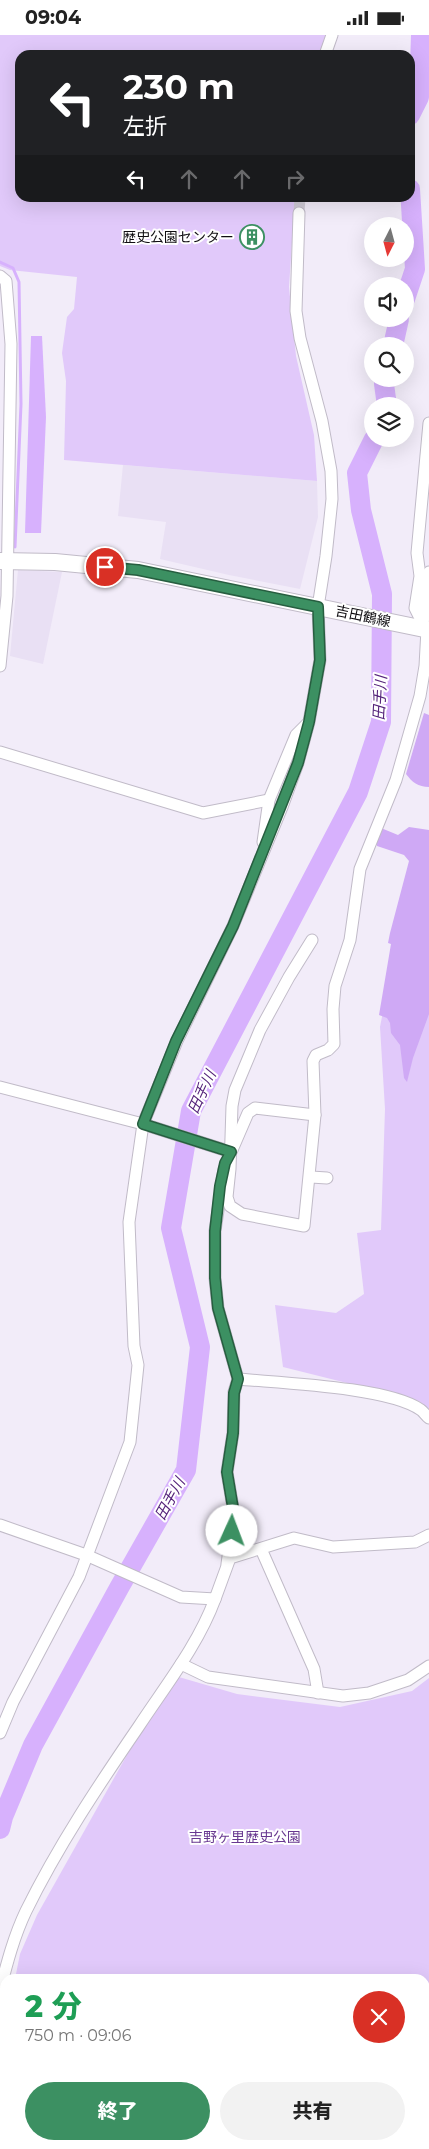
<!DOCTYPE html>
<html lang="ja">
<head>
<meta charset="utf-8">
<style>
	:root { --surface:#fff; --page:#f2f2f2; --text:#222; --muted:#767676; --accent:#3c9062 }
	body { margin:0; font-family:Montserrat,"Noto Sans JP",sans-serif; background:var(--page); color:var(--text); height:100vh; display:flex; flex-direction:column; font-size:19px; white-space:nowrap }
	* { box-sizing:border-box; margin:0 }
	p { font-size:16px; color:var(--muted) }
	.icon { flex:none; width:28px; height:28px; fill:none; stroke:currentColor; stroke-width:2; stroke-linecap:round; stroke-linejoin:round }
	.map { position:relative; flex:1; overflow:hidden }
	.panel { position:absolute; left:0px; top:1939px; width:430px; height:176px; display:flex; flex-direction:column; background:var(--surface); border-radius:15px 15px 0 0; box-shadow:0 5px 20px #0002 }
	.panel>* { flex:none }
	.top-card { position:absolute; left:15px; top:15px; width:400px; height:152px; border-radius:15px; box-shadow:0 5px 20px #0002; background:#202124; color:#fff; overflow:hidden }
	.needle { width:32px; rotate:186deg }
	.fabs { position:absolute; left:364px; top:182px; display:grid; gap:10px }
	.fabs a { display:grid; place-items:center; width:50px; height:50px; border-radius:50%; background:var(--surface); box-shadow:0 5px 20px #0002; font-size:25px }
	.pin { position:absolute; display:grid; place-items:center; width:42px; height:42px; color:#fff; margin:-21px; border:2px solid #fff; border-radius:50%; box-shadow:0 1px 5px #0007 }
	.me { position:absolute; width:55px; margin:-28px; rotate:2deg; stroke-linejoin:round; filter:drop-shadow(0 0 4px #0008) }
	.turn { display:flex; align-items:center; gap:18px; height:105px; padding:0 25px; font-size:22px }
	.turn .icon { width:65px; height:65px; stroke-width:2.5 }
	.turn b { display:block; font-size:35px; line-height:42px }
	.lanes { display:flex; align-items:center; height:48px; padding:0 25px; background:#0003; justify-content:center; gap:25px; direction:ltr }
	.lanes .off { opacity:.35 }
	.round { display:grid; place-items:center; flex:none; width:52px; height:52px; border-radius:26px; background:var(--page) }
	.headline { display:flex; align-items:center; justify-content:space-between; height:85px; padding:0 25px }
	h1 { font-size:30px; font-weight:800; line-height:38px; color:#1e9e55 }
	.action { display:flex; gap:10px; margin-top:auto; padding:10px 25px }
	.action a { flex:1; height:58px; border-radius:30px; background:var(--accent); color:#fff; font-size:20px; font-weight:800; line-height:58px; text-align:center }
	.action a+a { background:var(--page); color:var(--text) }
	.status { display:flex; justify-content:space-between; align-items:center; height:35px; padding:0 25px; background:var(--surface); direction:ltr }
	.status svg { height:14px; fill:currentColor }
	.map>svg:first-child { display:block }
</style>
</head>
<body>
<div class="status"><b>09:04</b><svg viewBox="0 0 49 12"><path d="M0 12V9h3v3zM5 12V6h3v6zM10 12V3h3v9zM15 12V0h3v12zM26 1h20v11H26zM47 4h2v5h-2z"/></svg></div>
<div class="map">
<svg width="429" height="2114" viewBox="0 0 429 2114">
	<rect width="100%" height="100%" fill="#f2ecf9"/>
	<!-- built -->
	<g fill="#e9e0f4">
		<path d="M123 430 317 446 318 482 300 554 229 540 160 524 166 487 118 481Z"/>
		<path d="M18 535 62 537 43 629 10 621Z"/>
	</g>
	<!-- green -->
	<g fill="#e1c9fa">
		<path d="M0 0H326L319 20H20V162L295 163 289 252 296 321 314 400 317 446 64 425 66 346 62 318 67 282 74 274 77 242 10 235 0 231Z"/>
		<path d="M429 815V1374L419 1366 283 1332 275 1270 336 1278 364 1259 357 1198 381 1195 385 1074 380 992 413 823Z"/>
		<path d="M172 1640 237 1659 340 1672 412 1656 429 1643V2114H0V2044L5 2007V2110H425V1944H15L20 1919 37 1880Z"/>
	</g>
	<!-- forest -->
	<g fill="#cfa9f5">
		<path d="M424 678 429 680V752C418 752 412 747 406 739Z"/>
		<path d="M409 792 429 795V979L413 1023 407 1047 404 1043 400 1010 391 998 390 988 387 983 379 980 391 909 388 908 390 898 409 826 404 820 377 811 376 805 381 793 398 800Z"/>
	</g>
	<!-- water -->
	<path fill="#d7b1fd" d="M31 301H42L46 382 41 498H25Z"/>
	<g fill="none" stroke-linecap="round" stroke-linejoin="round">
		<!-- stream -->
		<path stroke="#d7b1fd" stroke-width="3" d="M0 227 13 233 19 247 21 369 15 512"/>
		<!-- river -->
		<g stroke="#d7b1fd" stroke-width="20">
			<path d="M410 80 419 62 421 0"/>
			<path d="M405 264 415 234 410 154"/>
			<path d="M393 311 399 284"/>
			<path d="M385 344 384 349 387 371"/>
			<path d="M0 1794 3 1782 33 1710 119 1553 186 1435 200 1312 171 1193 191 1076 358 757 381 687 382 559 361 475 357 438 374 404"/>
		</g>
		<!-- minor-tunnel -->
		<path stroke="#d0cbd6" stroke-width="11" stroke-dasharray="11 5.5" stroke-linecap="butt" d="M299 178 300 162"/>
		<defs>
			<g id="minor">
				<path d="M325 20 332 0"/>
				<path d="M0 241 6 246 11 309 7 561 0 631"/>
				<path d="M423 589 415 573 420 541 417 518 429 388"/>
				<path d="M0 717 203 778 269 765"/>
				<path d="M263 807 269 765 296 700 308 688"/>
				<path d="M312 905 289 942 260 995 235 1055 232 1071 230 1134 227 1162 230 1171 242 1179 304 1191 315 1080 313 1026 316 1020 328 1015 334 1009 333 974 335 951 350 905 360 834 396 745 420 661 425 631 427 594 423 589 429 537"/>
				<path d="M0 1052 143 1089 231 1117"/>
				<path d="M232 1115 248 1078 255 1073 315 1080"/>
				<path d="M224 1134 215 1196V1243L218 1273 238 1344 234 1357 233 1398 227 1437 234 1479 227 1529"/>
				<path d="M311 1142 327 1143"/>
				<path d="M238 1344C280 1348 389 1352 421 1375 424 1377 426 1381 429 1383"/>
				<path d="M0 1490 86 1520 181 1562 215 1564 230 1523 294 1503 333 1512 415 1507 429 1500"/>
				<path d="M261 1514 314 1634 318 1658"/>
				<path d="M181 1629 208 1642 343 1661 369 1658 408 1645 429 1631"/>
				<path d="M0 1698 13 1667 79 1542 130 1407 138 1330 134 1311 129 1187 143 1089 177 1006 233 891 282 772 298 728 309 687 320 625 318 572 326 521 332 464 331 436 322 386 300 303 296 276 299 178"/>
				<path d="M0 1955C7 1928 14 1901 26 1876 58 1811 98 1751 139 1691 166 1650 198 1610 215 1564"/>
			</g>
			<path id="secondary" d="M0 526 55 527 138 535 429 595"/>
		</defs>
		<!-- minor casing -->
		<use href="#minor" stroke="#c1bbc8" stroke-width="13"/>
		<!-- secondary casing -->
		<use href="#secondary" stroke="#c1bbc8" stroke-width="18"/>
		<!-- minor -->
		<use href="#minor" stroke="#fff" stroke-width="11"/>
		<!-- secondary -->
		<use href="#secondary" stroke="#fff" stroke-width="16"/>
	</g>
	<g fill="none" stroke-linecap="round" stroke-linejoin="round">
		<defs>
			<path id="route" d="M105 532 138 535 318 572 320 625 309 687 298 728 233 891 176 1006 143 1089 231 1117 225 1128 220 1151 215 1196V1243L218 1273 238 1344 234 1358 233 1398 227 1437 234 1479 232 1496"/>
		</defs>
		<!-- route casing -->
		<use href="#route" stroke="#275e40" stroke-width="12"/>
		<!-- route -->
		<use href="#route" stroke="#3c9062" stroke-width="9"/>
	</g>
	<!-- icons -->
	<defs>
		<symbol id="building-ring" viewBox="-11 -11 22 22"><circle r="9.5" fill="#fff" stroke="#3c9062" stroke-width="1.5"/><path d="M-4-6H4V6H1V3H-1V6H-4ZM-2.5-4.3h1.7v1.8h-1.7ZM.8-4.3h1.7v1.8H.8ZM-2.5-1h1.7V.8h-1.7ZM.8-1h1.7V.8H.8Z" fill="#3c9062"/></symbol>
	</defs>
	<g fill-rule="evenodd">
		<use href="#building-ring" x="238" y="188" width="28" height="28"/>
	</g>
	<g text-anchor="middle" stroke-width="4" stroke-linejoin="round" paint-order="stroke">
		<!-- poi labels -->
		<g font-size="14" fill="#100e12" stroke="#fff" text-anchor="end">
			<text x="234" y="207">歴史公園センター</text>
		</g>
		<!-- street labels -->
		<g font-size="14" fill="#100e12" stroke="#fff">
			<text transform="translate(363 581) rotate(12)" y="5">吉田鶴線</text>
		</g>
		<!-- park labels -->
		<g font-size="14" fill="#683890" stroke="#fff">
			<text x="245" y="1807">吉野ヶ里歴史公園</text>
		</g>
		<!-- water labels -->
		<g font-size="15" font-style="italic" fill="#55247b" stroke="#fff">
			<text transform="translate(380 663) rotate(-87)" y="5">田手川</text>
			<text transform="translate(202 1057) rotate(-65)" y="5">田手川</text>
			<text transform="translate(170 1464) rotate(-61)" y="5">田手川</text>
		</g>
	</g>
</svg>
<div class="fabs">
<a><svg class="needle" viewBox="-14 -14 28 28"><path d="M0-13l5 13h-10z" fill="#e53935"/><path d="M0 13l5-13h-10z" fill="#767676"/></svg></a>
<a><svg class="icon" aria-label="sound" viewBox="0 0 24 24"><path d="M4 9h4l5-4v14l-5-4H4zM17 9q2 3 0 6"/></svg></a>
<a><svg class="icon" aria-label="search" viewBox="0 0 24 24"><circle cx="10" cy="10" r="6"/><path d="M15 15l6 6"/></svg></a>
<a><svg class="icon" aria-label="layers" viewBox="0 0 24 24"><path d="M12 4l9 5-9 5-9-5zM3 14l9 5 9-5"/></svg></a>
</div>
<div class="pin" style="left:105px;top:532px;background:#d93025"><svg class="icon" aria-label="arrive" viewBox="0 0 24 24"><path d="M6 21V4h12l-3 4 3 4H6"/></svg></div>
<svg class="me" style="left:232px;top:1496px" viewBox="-20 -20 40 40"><circle r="19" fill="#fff"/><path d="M0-13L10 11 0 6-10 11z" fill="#3c9062"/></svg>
<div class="top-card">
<div class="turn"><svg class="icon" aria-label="left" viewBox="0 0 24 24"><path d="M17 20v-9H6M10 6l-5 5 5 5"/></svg><div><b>230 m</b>左折</div></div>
<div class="lanes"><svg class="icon" aria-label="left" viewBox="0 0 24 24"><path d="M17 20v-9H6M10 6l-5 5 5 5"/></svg><svg class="icon off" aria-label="ahead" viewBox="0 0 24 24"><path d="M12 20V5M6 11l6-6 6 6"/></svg><svg class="icon off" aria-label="ahead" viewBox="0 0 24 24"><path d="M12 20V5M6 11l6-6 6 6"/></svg><svg class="icon off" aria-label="right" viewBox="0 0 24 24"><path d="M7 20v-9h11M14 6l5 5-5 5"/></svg></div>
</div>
<section class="panel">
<div class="headline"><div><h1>2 分</h1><p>750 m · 09:06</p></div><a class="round" style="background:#d93025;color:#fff"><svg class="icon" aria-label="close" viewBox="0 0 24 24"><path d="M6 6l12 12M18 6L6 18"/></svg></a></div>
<div class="action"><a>終了</a><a>共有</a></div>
</section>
</div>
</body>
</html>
